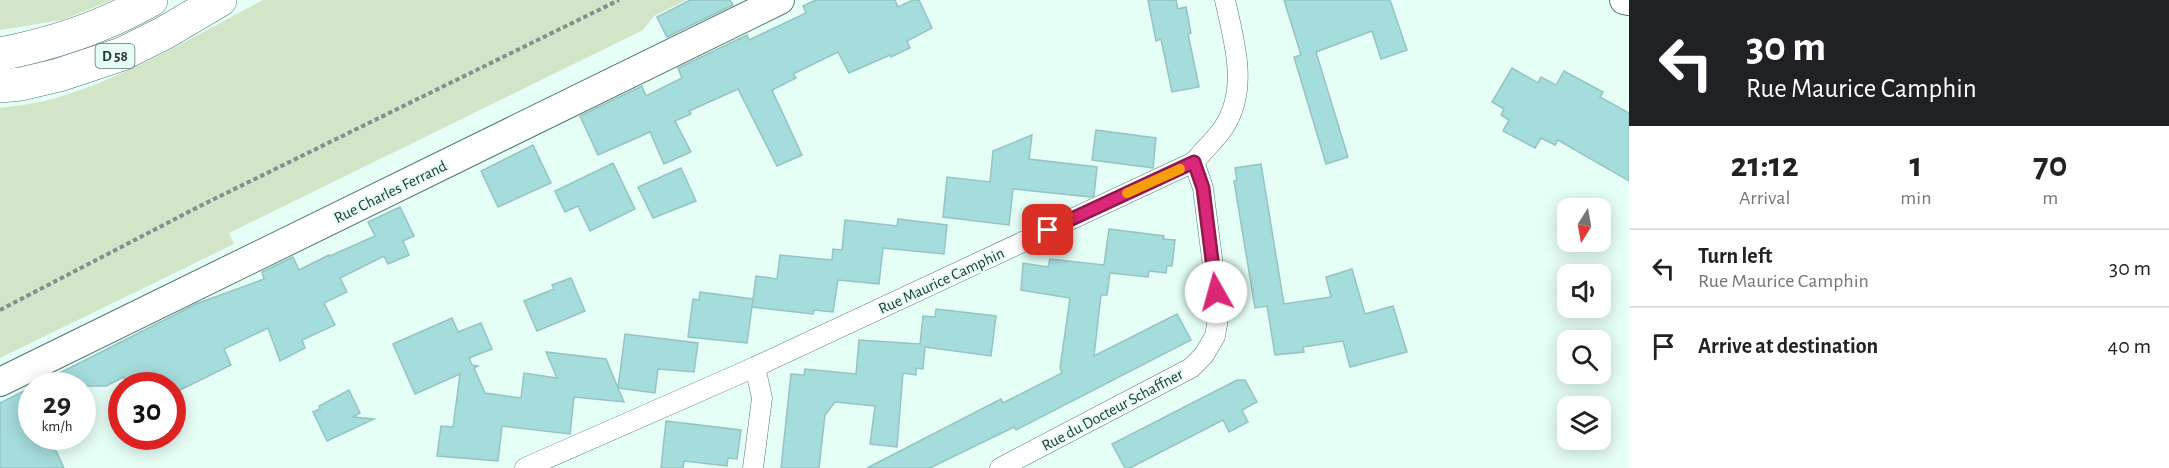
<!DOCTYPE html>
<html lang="en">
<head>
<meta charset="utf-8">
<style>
	:root { --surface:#fff; --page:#f6f6f6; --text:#222; --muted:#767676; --line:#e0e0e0 }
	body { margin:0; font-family:"Alegreya Sans",sans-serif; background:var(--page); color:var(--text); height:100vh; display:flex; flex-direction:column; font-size:22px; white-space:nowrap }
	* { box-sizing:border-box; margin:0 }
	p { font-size:20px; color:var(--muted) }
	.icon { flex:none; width:33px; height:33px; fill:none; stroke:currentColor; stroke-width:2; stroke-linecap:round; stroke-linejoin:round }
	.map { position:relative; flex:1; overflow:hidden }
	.panel { display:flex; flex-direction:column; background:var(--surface); width:540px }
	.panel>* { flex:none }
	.banner { background:#202124; color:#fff; overflow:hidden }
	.needle { width:39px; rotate:191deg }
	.controls { position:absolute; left:1557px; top:198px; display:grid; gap:12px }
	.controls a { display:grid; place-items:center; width:54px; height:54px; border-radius:12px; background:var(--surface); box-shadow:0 3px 15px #0003; font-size:30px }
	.speed { position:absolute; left:18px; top:372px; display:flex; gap:12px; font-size:30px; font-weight:700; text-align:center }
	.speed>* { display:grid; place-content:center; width:78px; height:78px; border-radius:50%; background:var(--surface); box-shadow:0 3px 15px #0003; line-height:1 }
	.speed small { font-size:15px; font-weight:400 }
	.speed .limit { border:9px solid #d22; background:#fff; color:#111 }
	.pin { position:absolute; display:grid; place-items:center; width:51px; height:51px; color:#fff; margin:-26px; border-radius:12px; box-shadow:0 3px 9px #0006 }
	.me { position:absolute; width:66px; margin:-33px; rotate:353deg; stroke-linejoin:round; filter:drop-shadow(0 0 4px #0008) }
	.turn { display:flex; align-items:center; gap:21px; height:126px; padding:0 18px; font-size:27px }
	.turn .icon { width:78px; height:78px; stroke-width:2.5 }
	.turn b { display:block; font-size:42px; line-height:51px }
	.eta { display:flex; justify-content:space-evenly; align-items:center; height:102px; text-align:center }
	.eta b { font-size:36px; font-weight:700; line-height:42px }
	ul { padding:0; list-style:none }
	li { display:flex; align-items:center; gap:18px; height:78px; padding:0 18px; border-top:2px solid var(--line) }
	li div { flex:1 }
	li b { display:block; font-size:22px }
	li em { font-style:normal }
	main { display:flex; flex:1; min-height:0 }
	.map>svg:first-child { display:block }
</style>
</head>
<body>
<main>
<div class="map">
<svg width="1629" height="468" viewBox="0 0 1629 468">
	<rect width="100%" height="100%" fill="#e5fef6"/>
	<!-- green -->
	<g fill="#d2e5c8">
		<path d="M0 0H112L62 20 0 30Z"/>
		<path d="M263 0H686L654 16 643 30 229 233 234 244 0 358V108C15 106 31 104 45 101 123 80 192 37 263 0Z"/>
	</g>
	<!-- building -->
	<g fill="#a5dcdc" stroke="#96c3c3" stroke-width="1.5">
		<path d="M690 0H730L733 5 667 37 657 17Z"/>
		<path d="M816 0H895L898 7 913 0H919L932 28 907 41 910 48 891 57 890 55 849 73 838 52 793 74 796 78 772 90 802 155 777 166 738 89 689 111 691 114 675 121 691 152 664 164 650 132 598 155 580 116 642 86 646 96 682 78 678 68 747 35 749 40 806 13 803 6Z"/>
		<path d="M1148 0H1176L1178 9 1186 7 1191 33 1188 34 1199 87 1172 92 1161 39 1156 41Z"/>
		<path d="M1284 0H1390L1407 50 1381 59 1372 31 1316 52 1348 157 1326 164 1294 57 1301 55Z"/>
		<path d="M1512 68 1538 83 1541 77 1556 85 1564 71 1603 92 1600 97 1629 113V181L1558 140 1555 145 1541 138 1535 148 1503 131 1509 120 1501 115 1504 109 1492 102Z"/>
		<path d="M1096 130 1156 138 1153 168 1092 160Z"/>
		<path d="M1032 135 1029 159 1097 167 1094 196 1090 197 1013 189 1009 225 943 217 947 177 990 182 993 151Z"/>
		<path d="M533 145 551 183 498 207 481 171Z"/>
		<path d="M613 163 635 209 590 231 578 206 565 212 555 191Z"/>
		<path d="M1261 164 1284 304 1331 297 1326 277 1352 269 1365 314 1393 306 1407 352 1350 367 1343 341 1303 347 1304 352 1275 355 1267 306 1255 308 1234 181 1237 180 1235 168Z"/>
		<path d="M681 168 696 201 653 218 638 187Z"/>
		<path d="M400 207 414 236 403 241 409 255 388 264 384 256 340 278 347 292 324 303 335 325 302 340 305 348 280 361 268 328 224 349 231 365 172 394V386H127L124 377 106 386H34L196 304 264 279 262 272 293 257 299 270 329 255 330 256 375 236 368 222Z"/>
		<path d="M898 219 947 225 944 254 883 248 879 284 838 280 833 312 814 310 813 314 752 307 756 276 777 279 780 255 832 260 833 249 842 250 845 220 897 226Z"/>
		<path d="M1109 229 1164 236 1163 239 1175 240 1172 266H1167L1166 273 1149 271 1148 277 1110 273 1107 295H1101L1094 356 1177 314 1191 340 1016 430 1014 427 930 468H867L1001 399 1003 403 1062 373 1060 368 1070 298 1021 290 1023 263 1048 267 1050 259 1104 265Z"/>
		<path d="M571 278 585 311 537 331 524 301 554 289 552 285Z"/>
		<path d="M700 292 753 299 747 343 688 337 693 299 699 300Z"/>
		<path d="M936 309 996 316 991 356 925 347 923 369 916 368V375L903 373 897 447 870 444 875 406 835 402 825 415 819 468H781L791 374 804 375 805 369 856 374 859 340 920 344 923 316 935 317Z"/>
		<path d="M452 318 458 332 481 323 492 349 469 358 472 365 478 366 474 368 485 393 521 398 524 373 557 378 546 352 606 359 618 388 625 334 698 343 694 372 658 369 655 393 618 388 624 402 574 397 570 434 502 426 498 461 437 456 441 426 453 427 460 374 415 394 393 344Z"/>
		<path d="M1237 380H1245L1257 402 1242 410 1248 422 1229 432 1223 420 1130 468H1125L1112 444Z"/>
		<path d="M32 387V436H38L40 443 51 440 64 468H0V403Z"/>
		<path d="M349 390 360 413 353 417 374 419 327 441 313 412 320 409 319 406Z"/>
		<path d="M666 421 741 430 737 459 728 458 727 466 684 461 683 468H661Z"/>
	</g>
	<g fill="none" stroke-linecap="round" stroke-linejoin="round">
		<defs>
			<g id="street">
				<path d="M525 468 755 367 1194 162C1204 150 1216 139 1224 127 1249 88 1234 41 1225 0"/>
				<path d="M753 468 762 398 755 367"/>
				<path d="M1000 468 1191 368 1204 355 1215 336 1219 313 1203 188 1194 162"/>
			</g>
			<g id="secondary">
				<path d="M1624 0 1629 1"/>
				<path d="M0 382 780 0"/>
			</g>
			<g id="highway">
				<path d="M0 54C53 44 105 26 151 0"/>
				<path d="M0 86 21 84 59 75 122 54 164 33 220 0"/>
			</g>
		</defs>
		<!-- street casing -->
		<use href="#street" stroke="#50786d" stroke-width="21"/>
		<!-- secondary casing -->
		<use href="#secondary" stroke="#50786d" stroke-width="30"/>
		<!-- highway casing -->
		<use href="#highway" stroke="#50786d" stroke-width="34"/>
		<!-- path -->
		<path stroke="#7e938d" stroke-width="4" stroke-dasharray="4.5 3" stroke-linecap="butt" d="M0 310 202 205 619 0"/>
		<!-- street -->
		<use href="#street" stroke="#fff" stroke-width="20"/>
		<!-- secondary -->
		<use href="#secondary" stroke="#fff" stroke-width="28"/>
		<!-- highway -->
		<use href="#highway" stroke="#fff" stroke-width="33"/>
	</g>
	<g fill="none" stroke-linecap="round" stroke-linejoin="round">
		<defs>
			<path id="route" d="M1048 230 1194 162 1203 188 1216 292"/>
		</defs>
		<!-- route casing -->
		<use href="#route" stroke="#8e194d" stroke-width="15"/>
		<!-- route -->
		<use href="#route" stroke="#db2777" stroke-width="10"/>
		<!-- slow -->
		<path stroke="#f59e0b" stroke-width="10" d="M1127 193 1180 169"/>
	</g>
	<g text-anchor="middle" stroke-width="4.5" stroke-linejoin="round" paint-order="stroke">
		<!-- shield labels -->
		<rect fill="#e5fef6" stroke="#5f736e" stroke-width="1.5" x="95.5" y="44" width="39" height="24" rx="4.5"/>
		<g font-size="15" font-weight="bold" fill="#263833">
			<text x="115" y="61">D 58</text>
		</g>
		<!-- street labels -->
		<g font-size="16" fill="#263833" stroke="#e5fef6">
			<text transform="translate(390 191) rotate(-26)" y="6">Rue Charles Ferrand</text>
			<text transform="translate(941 280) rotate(-25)" y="6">Rue Maurice Camphin</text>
			<text transform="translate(1112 409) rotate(-28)" y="6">Rue du Docteur Schaffner</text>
		</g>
	</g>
</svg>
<div class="controls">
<a><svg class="needle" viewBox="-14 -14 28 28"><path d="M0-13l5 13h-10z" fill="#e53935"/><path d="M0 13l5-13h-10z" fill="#767676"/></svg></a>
<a><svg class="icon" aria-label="sound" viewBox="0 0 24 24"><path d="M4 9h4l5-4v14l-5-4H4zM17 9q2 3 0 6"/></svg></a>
<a><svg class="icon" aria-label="search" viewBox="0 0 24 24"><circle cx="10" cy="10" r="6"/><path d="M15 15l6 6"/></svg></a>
<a><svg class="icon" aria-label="layers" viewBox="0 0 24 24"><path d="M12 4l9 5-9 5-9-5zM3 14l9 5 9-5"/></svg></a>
</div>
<div class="speed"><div>29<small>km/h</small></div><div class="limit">30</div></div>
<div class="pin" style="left:1048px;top:230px;background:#d93025"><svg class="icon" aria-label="arrive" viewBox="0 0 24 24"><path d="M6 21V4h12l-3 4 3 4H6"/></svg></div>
<svg class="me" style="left:1216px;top:292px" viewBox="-20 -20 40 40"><circle r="19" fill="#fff"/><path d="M0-13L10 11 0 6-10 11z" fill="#db2777"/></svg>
</div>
<section class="panel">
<div class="banner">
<div class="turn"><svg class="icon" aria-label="left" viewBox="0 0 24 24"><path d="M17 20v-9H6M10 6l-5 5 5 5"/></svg><div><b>30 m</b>Rue Maurice Camphin</div></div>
</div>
<div class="eta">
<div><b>21:12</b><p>Arrival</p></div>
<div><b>1</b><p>min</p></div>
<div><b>70</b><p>m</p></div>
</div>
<ul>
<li><svg class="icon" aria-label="left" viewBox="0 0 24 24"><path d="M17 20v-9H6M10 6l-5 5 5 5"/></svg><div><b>Turn left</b><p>Rue Maurice Camphin</p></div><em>30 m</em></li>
<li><svg class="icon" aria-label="arrive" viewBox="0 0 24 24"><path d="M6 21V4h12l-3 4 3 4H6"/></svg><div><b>Arrive at destination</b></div><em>40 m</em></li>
</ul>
</section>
</main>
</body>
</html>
